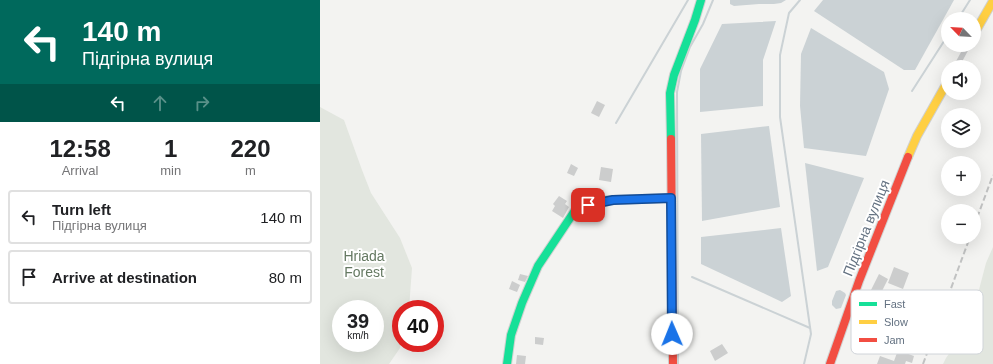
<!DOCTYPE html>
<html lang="en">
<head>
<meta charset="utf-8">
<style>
	:root { --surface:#fff; --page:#f6f6f6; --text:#202124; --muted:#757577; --line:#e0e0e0 }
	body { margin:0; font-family:Arial,sans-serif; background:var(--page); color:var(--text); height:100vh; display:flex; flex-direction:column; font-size:15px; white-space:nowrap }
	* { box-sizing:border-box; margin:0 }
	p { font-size:13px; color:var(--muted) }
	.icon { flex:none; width:22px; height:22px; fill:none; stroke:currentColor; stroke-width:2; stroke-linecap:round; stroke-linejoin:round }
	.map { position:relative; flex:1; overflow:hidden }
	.details { display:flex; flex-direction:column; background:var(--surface); width:320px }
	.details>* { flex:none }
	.guide { background:#00695c; color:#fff; overflow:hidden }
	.needle { width:26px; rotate:295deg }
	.controls { position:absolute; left:621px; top:12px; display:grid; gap:8px }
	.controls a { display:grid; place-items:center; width:40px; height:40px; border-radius:50%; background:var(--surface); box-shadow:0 4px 16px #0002; font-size:20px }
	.speed { position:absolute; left:12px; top:300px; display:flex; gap:8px; font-size:20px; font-weight:700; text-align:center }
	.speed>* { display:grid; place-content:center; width:52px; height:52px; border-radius:50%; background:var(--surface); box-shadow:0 4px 16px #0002; line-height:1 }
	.speed small { font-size:10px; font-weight:400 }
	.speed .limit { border:6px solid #d22; background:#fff; color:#111 }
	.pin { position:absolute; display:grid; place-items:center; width:34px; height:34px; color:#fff; margin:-17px; border-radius:8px; box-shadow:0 2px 6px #0006 }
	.me { position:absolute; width:44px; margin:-22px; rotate:359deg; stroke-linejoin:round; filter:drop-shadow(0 0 3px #0008) }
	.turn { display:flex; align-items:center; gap:14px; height:84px; padding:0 16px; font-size:18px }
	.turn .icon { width:52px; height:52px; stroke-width:2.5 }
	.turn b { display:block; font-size:28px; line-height:34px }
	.lanes { display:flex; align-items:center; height:38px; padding:0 16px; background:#0003; justify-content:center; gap:20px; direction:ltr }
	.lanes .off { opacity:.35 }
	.eta { display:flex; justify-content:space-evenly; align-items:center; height:68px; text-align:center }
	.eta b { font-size:24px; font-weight:700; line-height:28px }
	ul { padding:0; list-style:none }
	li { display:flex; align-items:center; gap:12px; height:54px; margin:0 8px 6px; padding:0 8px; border:2px solid var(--line); border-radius:4px }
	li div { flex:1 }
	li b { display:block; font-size:15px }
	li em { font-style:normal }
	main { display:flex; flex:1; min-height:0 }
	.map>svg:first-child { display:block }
</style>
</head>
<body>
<main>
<section class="details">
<div class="guide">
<div class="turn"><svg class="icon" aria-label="left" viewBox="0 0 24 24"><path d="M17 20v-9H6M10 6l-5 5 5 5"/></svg><div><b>140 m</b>Підгірна вулиця</div></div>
<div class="lanes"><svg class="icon" aria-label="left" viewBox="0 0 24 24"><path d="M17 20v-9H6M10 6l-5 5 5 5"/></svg><svg class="icon off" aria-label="ahead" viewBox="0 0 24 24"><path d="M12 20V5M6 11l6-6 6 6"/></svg><svg class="icon off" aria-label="right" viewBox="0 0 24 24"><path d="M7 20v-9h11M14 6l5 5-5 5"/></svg></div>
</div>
<div class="eta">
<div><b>12:58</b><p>Arrival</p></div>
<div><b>1</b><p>min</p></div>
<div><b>220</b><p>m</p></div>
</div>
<ul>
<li><svg class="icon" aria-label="left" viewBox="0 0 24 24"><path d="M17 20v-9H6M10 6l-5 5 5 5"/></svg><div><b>Turn left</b><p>Підгірна вулиця</p></div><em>140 m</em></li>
<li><svg class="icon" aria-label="arrive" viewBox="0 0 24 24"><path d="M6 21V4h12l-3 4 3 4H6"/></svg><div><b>Arrive at destination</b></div><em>80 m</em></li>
</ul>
</section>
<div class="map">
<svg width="673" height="364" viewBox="0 0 673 364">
	<rect width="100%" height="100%" fill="#f3f3f1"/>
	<!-- green -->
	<g fill="#e2e6df" fill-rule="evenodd">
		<path d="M0 107 24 120 42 170 51 193 80 238 92 268 89 309H81V343L80 348 69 364H0ZM21 309H55V343H21Z"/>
		<path d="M673 247V364H623L626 358 650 324 666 263Z"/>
	</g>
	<!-- water -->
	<g fill="#cbd2d5">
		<path d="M410 0H466L461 3 454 4H439L414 6 410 4Z"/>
		<path d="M503 0H634L595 70H584L494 11Z"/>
		<path d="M456 21 443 60V106L380 112V69L402 24Z"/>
		<path d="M491 28 564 72 569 89 546 156 484 148 480 106 481 54Z"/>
		<path d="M449 126 460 207 382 221 381 134Z"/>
		<path d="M485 163 544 178 508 267 497 271Z"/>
		<path d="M461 228 471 296 462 302 381 264V237Z"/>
		<path d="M520 290 525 293 526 295 521 308 516 309 512 305V301L516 291Z"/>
	</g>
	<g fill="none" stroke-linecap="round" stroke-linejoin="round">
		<!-- stream -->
		<g stroke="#cbd2d5" stroke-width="2">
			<path d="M480 0 469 13 460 55V117L491 334 484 364"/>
			<path d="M638 19 650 0"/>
			<path d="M592 91 628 35"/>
			<path d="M296 123 368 0"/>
			<path d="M372 277 490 328"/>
			<path d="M358 364 357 92 361 71 370 47 383 24 393 0"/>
		</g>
	</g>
	<!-- building -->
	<g fill="#cccdcd">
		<path d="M277 101 285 105 279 117 271 113Z"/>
		<path d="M251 164 258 168 254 176 247 173Z"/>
		<path d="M281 167 293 169 291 182 279 180Z"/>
		<path d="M239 196 247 201 245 204 249 207 243 218 232 211 235 206 233 204Z"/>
		<path d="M574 267 589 273 583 289 568 283Z"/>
		<path d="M200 274 208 276 205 282 198 280Z"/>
		<path d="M559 274 568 279 554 307 559 309 556 315 543 310 549 297 548 296Z"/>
		<path d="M192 281 200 285 197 292 189 289Z"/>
		<path d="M580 335 588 339 583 352 594 356 592 363 586 361 585 364H557L560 356 574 361 581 342 578 340Z"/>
		<path d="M215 337 224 338 223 345 215 344Z"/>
		<path d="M402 344 408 353 395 361 390 351Z"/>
		<path d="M197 355 206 356 205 364H196Z"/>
	</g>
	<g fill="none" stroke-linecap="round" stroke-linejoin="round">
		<defs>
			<g id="fast">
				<path d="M351 139 350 93 354 75 375 20 381 0"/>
				<path d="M187 364 191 335 202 303 218 266 254 212 265 206 276 202 289 200 351 198"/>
			</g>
			<g id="slow">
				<path d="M654 34 673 1"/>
				<path d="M588 157 597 136 628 81"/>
			</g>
			<g id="jam">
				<path d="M351 139 353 364"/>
				<path d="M510 364 539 281 588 157"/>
			</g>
		</defs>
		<!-- fast casing -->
		<use href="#fast" stroke="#d0d1d0" stroke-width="10"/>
		<!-- slow casing -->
		<use href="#slow" stroke="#d0d1d0" stroke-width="10"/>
		<!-- jam casing -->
		<use href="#jam" stroke="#d0d1d0" stroke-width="10"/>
		<!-- street -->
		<path stroke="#cacbcc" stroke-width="5.5" d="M636 67 648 45"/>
		<!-- fast -->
		<use href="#fast" stroke="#16e098" stroke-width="8"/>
		<!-- slow -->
		<use href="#slow" stroke="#ffcf43" stroke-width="8"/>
		<!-- jam -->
		<use href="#jam" stroke="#f24e42" stroke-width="8"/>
		<!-- rail -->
		<g stroke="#c1c2c2" stroke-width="2" stroke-dasharray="6 3" stroke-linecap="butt">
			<path d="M654 226 673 175"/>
			<path d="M603 364 650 237"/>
		</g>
	</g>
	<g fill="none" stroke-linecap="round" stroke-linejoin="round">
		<defs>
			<path id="route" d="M268 205 293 200 351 198 352 334"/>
		</defs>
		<!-- route casing -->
		<use href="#route" stroke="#114b97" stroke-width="10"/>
		<!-- route -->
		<use href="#route" stroke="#1a73e8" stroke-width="7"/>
	</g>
	<g text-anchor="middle" stroke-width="4" stroke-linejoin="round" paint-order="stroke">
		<!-- street labels -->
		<g font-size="14" fill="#637181" stroke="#fff">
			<text transform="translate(546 228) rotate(-68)" y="5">Підгірна вулиця</text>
		</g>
		<!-- park labels -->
		<g font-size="14" fill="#657962" stroke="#fff">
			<text x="44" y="261">Hriada<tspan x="44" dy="16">Forest</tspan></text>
		</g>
	</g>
	<!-- legend -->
	<rect x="531" y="290" width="132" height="64" rx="6" fill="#fff" stroke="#d0d4d9" stroke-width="1"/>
	<rect x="539" y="302" width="18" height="4" fill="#16e098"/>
	<rect x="539" y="320" width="18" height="4" fill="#ffcf43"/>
	<rect x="539" y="338" width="18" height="4" fill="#f24e42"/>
	<g font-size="11" fill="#637181">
		<text x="564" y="308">Fast</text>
		<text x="564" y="326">Slow</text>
		<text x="564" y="344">Jam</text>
	</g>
</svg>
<div class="controls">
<a><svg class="needle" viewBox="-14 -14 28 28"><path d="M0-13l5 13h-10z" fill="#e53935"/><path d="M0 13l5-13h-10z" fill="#757577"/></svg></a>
<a><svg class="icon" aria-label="sound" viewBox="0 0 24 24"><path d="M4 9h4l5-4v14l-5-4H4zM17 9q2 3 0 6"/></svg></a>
<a><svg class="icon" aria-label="layers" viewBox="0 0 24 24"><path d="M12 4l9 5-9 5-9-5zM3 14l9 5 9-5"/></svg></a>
<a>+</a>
<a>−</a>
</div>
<div class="speed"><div>39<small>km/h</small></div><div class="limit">40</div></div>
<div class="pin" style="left:268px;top:205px;background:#d93025"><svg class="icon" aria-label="arrive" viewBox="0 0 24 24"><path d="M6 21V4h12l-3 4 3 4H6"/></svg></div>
<svg class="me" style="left:352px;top:334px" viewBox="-20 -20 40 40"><circle r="19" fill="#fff"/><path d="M0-13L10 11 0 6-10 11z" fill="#1a73e8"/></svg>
</div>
</main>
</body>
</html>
